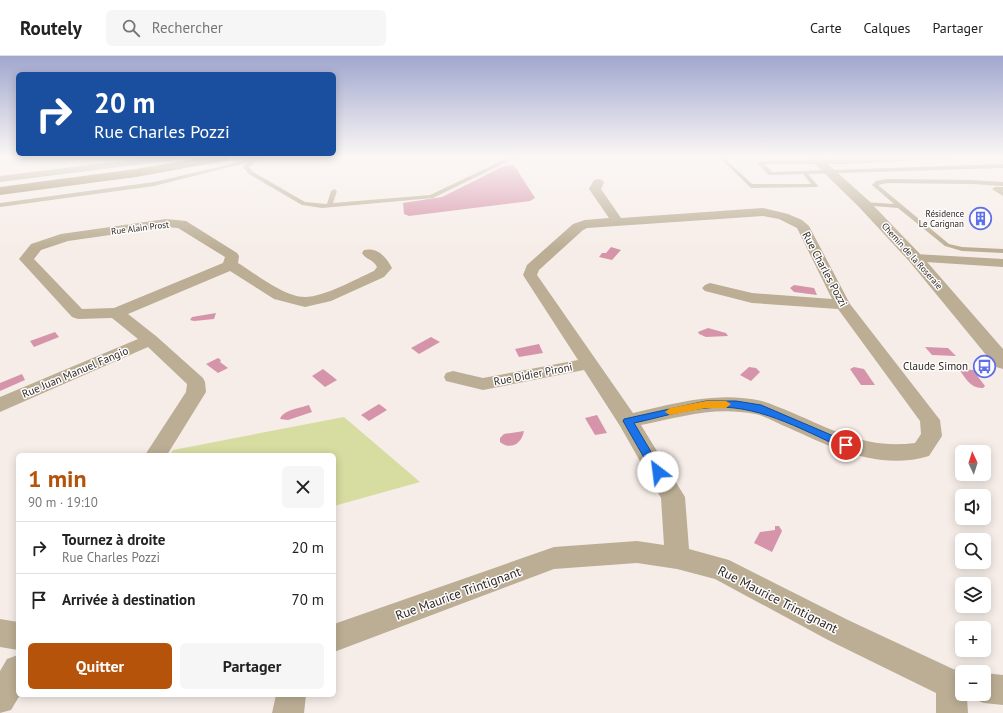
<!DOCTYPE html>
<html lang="fr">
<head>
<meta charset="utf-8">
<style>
	:root { --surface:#fff; --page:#f6f6f6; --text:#222; --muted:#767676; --line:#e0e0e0; --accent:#b45309 }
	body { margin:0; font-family:"PT Sans",sans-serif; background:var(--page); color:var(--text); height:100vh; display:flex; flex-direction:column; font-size:15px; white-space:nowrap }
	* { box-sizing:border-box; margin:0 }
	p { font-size:13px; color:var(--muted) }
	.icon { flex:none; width:22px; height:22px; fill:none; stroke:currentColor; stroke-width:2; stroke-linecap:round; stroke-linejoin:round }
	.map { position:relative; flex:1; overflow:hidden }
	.panel { position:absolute; left:16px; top:397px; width:320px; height:244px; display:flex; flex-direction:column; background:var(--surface); border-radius:6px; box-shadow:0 2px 10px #0003 }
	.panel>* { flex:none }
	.top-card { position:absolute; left:16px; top:16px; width:320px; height:84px; border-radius:6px; box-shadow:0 2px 10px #0003; background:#1a4fa0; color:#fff; overflow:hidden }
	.needle { width:26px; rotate:356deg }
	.buttons { position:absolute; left:955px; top:389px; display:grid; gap:8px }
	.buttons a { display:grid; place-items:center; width:36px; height:36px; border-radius:6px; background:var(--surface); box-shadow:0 2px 10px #0003; font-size:20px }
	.pin { position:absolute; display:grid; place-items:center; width:34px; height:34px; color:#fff; margin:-17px; border:2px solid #fff; border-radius:50%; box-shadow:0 1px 4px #0007 }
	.me { position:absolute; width:44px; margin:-22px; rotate:330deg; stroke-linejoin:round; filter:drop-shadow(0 0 3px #0008) }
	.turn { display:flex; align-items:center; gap:14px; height:84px; padding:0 12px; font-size:18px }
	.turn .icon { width:52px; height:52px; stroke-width:2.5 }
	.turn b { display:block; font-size:28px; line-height:34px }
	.round { display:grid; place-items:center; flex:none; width:42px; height:42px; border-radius:6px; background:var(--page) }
	.head { display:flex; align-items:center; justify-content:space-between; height:68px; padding:0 12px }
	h1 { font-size:24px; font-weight:800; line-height:30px; color:var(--accent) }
	.button { display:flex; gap:8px; margin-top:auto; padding:8px 12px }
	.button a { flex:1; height:46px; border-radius:6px; background:var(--accent); color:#fff; font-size:16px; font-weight:800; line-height:46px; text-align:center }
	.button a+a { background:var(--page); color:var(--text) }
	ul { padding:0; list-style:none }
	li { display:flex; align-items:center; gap:12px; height:52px; padding:0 12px; border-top:1px solid var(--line) }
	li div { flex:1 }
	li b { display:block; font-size:15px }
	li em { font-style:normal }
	header { display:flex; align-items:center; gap:24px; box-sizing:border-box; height:56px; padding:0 20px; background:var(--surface); border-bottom:1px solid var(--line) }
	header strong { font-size:19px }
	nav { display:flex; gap:22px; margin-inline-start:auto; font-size:14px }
	.search { width:280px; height:36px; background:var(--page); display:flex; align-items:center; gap:10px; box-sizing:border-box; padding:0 14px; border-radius:6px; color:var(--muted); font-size:15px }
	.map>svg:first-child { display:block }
</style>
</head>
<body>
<header>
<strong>Routely</strong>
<div class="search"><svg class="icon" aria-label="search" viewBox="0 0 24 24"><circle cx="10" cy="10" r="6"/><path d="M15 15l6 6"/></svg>Rechercher</div>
<nav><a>Carte</a><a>Calques</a><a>Partager</a></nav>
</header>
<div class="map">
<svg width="1003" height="657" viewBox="0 0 1003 657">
	<rect width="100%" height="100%" fill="#f6ede8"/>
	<!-- green -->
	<path fill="#d7dca0" d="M344 361 420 426 334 450V399H170L173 394Z"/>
	<!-- water -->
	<g fill="#d694aa">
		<path d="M514 109 535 142 530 145 409 160 404 158 403 147 442 141 504 110Z"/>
		<path d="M611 191 621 194 612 204 599 201 602 197H606Z"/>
		<path d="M794 229 814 232 817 239 794 236 790 232Z"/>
		<path d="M216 257 214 263 194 265 190 264 192 261Z"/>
		<path d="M708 272 726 277 728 280 706 281 699 278 698 276Z"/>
		<path d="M55 276 59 281 34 291 30 285Z"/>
		<path d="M431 281 440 286 419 298 411 292Z"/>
		<path d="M539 288 543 297 519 301 515 293Z"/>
		<path d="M925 291 948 292 956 300 932 299Z"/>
		<path d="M218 302 221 304 220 306 228 312 218 317 206 308Z"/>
		<path d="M749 311 756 312 760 316 751 325 740 319Z"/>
		<path d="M854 311 864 313 875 329H861L850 313Z"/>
		<path d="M323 313 337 324 325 331 312 320Z"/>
		<path d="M959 313 973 314 985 330 983 332C971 333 965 322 959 313Z"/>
		<path d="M22 318 25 324 0 335V327Z"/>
		<path d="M379 348 387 354 369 365 361 359Z"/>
		<path d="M309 349 312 356 288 364 280 363C283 354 300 352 309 349Z"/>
		<path d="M597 359 607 377 595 379 585 362Z"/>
		<path d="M524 375C522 387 511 395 500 386V382L504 378Z"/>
		<path d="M775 470H779L782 475 772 496 754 487 760 476 775 474Z"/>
	</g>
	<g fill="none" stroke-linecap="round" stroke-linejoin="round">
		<!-- service -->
		<g fill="#bbae95" fill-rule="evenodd">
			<path d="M263 101H271L259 104 249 111 253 116 305 146 327 148 331 135 334 133 337 135 333 147 430 139 508 102 522 101 511 104 433 142 322 152 302 149 249 118 243 111 249 106 154 130 0 151V147L154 126Z"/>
			<path d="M719 101H723L752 128H811L803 118 769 119 757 107 760 105 955 101 953 102 852 108H764L772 116 1003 108V112L808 118 818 130 817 131 751 132Z"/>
			<path d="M887 123 972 124 1003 126V130L972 128 887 127 878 129 949 188 962 191 1003 193V197L962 195 945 190 898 152 862 149 861 148 864 146 894 148 872 129 876 125Z"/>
			<path d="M1003 131V135H1002L1003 136V140L992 133 995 131Z"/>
		</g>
		<!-- minor -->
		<g fill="#bbae95" fill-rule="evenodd">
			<path d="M154 101H180L175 104 0 126V120Z"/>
			<path d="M598 123 602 124 604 126 601 133 621 162 763 152 788 158 802 164 809 170 850 248 940 364 942 380 929 400C879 415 833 392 789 372 778 368 766 360 755 358 714 350 681 361 641 369L685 441 689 493 729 504 848 564 953 613 967 616H962V638H984V617L1003 619V649L984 647 973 643 972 640 967 642 968 657H936V637L828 584 715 523 677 513 637 507 554 513 334 596V568L554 491 637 485 664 489 661 442 620 370 584 314 483 334 446 325 444 321 446 317 453 315 483 322 578 304 523 219 527 209 573 168 585 164 609 162 589 133 594 124ZM763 160 779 163 797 172 832 243 752 237 710 227 705 229 702 232 705 235 752 247 838 253 920 365 921 378 915 387C867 393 835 375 793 357 783 353 772 348 762 345 717 335 676 347 633 357L537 219 539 214 583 174 587 172Z"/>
			<path d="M166 163 186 165 237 197 239 200 238 207C256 218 284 241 305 241 324 241 356 223 374 215L377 211C373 203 366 204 362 197L364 194C378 191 386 201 392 212L384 221 331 245 305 251 274 243 230 215 128 258 156 280 203 322 205 326 206 336 167 399H145L186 336 187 328 148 291 0 356V341L138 283 112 262 78 263 72 261 19 203 31 188 61 178ZM166 171 178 172 225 201 223 207 114 252 82 253 34 203 41 194 68 185Z"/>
			<path d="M915 198 1003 203V211L910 205 908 202 910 199Z"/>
			<path d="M0 563 18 566V594L0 591Z"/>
			<path d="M18 599V639H20L11 654 0 657V615L7 603Z"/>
			<path d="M276 639H306L304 657H272Z"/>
		</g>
		<!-- tertiary -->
		<path fill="#bbae95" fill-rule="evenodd" d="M808 101H820L869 145 921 199 1003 293V313L996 311 909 205 859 151Z"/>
		<!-- secondary -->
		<path fill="#a18e69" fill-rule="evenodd" d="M206 101H230L228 104 224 105 136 121 0 139V131L136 113Z"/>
	</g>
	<!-- sky -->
	<linearGradient id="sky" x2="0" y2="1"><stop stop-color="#a1a7cf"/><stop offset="0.52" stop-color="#fbf7f5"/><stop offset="1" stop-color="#fbf7f5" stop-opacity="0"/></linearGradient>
	<rect width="1003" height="193" fill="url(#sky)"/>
	<!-- route -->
	<path fill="#1a73e8" stroke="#114b97" d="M706 345H736L761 349 850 387 852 389 850 392H843C800 373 755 346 706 352 682 354 658 362 634 367L663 416 661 419 658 420 654 419 623 365 624 363Z"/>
	<!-- slow -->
	<path fill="#f59e0b" d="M706 345H726L731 348 726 352H706L670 359 665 356 670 352Z"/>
	<!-- icons -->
	<defs>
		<symbol id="building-ring" viewBox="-11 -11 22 22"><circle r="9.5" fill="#fefcfb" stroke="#5e70e8" stroke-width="1.5"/><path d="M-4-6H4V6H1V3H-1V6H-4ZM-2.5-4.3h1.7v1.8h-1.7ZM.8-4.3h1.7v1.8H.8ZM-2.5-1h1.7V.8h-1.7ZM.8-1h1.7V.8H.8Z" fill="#5e70e8"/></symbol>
		<symbol id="bus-ring" viewBox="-11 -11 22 22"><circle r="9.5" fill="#fefcfb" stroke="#5e70e8" stroke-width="1.5"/><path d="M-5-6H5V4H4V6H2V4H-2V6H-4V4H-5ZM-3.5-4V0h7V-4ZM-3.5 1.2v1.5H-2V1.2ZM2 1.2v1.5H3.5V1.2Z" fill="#5e70e8"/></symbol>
	</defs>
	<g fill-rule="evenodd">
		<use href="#building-ring" x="968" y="150" width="25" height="25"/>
		<use href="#bus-ring" x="972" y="298" width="25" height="25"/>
	</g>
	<g text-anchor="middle" stroke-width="3" stroke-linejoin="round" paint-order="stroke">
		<!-- far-poi labels -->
		<g font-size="9" fill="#2c2826" stroke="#fefcfb" text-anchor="end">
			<text x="964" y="161">Résidence<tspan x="964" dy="10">Le Carignan</tspan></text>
		</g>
		<!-- far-street labels -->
		<g font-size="9" fill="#2c2826" stroke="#fefcfb">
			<text transform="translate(140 172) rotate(-7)" y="3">Rue Alain Prost</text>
			<text transform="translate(912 200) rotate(48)" y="3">Chemin de la Roseraie</text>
		</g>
		<!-- street labels -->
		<g font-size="11" fill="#2c2826" stroke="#fefcfb">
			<text transform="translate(825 213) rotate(62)" y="4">Rue Charles Pozzi</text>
			<text transform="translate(75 316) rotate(-23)" y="4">Rue Juan Manuel Fangio</text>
			<text transform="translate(533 318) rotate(-11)" y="4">Rue Didier Pironi</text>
		</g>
		<!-- poi labels -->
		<g font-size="11" fill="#2c2826" stroke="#fefcfb" text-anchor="end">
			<text x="968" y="314">Claude Simon</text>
		</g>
		<!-- near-street labels -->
		<g font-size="13" fill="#2c2826" stroke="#fefcfb">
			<text transform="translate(458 537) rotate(-20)" y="5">Rue Maurice Trintignant</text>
			<text transform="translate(778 543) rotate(27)" y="5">Rue Maurice Trintignant</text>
		</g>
	</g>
</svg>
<div class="buttons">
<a><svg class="needle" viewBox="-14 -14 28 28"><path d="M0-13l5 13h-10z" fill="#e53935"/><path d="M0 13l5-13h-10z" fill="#767676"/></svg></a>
<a><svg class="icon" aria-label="sound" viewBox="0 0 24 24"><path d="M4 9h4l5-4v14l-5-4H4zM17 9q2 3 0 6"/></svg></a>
<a><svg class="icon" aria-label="search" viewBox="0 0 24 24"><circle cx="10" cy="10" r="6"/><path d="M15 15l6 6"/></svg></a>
<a><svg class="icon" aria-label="layers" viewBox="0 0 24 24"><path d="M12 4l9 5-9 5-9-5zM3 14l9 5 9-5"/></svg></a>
<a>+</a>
<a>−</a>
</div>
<div class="pin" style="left:846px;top:389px;background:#d93025"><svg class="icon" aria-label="arrive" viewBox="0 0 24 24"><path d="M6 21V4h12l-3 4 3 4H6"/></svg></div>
<svg class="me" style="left:658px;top:416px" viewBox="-20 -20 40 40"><circle r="19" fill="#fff"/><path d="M0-13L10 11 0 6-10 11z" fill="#1a73e8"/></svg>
<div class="top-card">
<div class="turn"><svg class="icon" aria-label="right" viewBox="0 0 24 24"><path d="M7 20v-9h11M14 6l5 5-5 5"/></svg><div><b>20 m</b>Rue Charles Pozzi</div></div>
</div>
<section class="panel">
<div class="head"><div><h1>1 min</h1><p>90 m · 19:10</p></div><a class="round"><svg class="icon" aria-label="close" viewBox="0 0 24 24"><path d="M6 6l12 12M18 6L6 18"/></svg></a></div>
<ul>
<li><svg class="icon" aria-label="right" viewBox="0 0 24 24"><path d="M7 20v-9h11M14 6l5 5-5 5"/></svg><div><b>Tournez à droite</b><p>Rue Charles Pozzi</p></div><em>20 m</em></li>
<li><svg class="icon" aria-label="arrive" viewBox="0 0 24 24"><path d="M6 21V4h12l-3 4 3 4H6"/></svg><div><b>Arrivée à destination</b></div><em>70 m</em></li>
</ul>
<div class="button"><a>Quitter</a><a>Partager</a></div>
</section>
</div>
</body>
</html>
